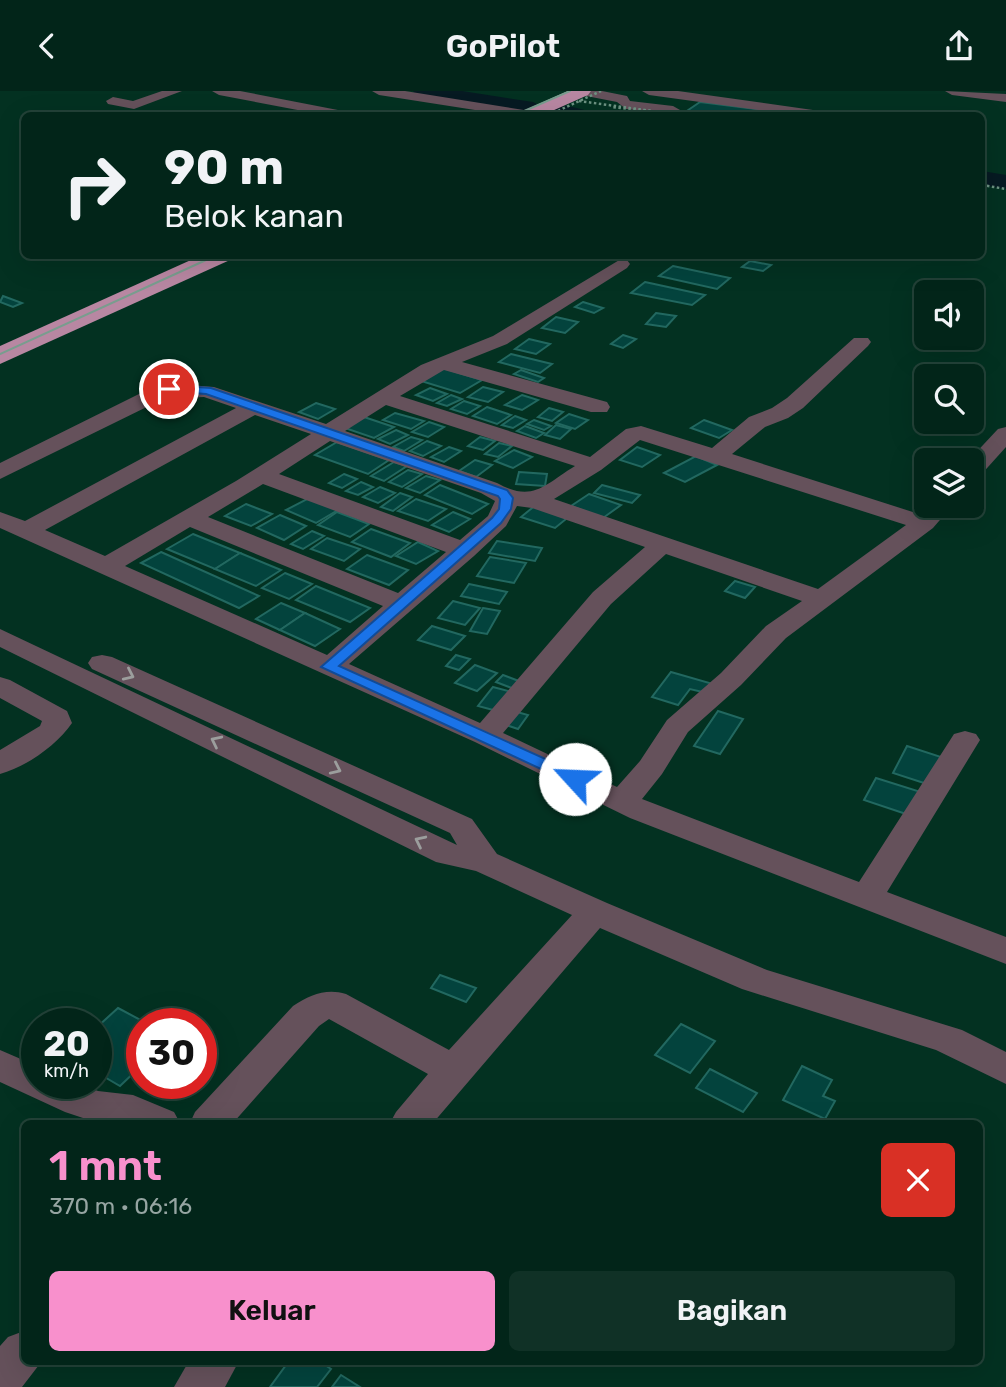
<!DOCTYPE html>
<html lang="id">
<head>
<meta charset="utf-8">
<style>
	:root { --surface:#022519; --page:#103126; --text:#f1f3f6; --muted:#96a5a2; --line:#234238; --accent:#f890cc }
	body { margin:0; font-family:Rubik,sans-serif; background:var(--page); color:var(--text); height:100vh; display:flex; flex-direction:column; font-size:26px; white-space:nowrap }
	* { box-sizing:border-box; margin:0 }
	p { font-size:23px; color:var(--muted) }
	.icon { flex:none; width:38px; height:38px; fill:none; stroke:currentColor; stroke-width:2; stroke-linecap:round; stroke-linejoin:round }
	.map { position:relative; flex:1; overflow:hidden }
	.drawer { position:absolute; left:21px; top:1029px; width:962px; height:245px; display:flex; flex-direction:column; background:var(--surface); border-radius:10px; box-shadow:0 7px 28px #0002,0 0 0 2px var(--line) }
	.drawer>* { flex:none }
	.banner { position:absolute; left:21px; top:21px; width:964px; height:147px; border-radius:10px; box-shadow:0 7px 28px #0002,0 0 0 2px var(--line); background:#022519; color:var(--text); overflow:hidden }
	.buttons { position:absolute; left:914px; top:189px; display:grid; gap:14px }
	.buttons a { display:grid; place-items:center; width:70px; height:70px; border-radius:10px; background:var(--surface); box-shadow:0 7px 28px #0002,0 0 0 2px var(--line); font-size:35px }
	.speed { position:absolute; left:21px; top:917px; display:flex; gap:14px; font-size:35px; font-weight:700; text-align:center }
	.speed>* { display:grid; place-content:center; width:91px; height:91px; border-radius:50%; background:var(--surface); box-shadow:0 7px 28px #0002,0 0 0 2px var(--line); line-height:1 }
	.speed small { font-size:18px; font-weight:400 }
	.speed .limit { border:10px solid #d22; background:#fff; color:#111 }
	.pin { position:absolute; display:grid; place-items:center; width:60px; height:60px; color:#fff; margin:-30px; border:4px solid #fff; border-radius:50%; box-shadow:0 2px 7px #0007 }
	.me { position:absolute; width:77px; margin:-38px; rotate:295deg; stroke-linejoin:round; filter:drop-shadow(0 0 5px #0008) }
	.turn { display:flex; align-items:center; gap:24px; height:147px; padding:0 28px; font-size:32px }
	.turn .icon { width:91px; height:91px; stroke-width:2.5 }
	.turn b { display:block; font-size:49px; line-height:60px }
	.round { display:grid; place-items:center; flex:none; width:74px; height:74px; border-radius:10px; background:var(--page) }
	.head { display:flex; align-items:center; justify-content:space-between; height:119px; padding:0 28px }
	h1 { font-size:42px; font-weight:600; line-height:52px; color:var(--accent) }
	.action { display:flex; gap:14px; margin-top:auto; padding:14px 28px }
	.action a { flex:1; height:80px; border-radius:10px; background:var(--accent); color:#111; font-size:28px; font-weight:600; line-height:80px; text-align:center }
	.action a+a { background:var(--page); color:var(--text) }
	header { display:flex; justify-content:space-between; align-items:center; height:91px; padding:0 28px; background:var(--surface); font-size:32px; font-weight:600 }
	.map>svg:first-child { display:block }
</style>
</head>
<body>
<header><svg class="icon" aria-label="back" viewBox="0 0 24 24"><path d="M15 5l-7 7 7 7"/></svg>GoPilot<svg class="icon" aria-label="share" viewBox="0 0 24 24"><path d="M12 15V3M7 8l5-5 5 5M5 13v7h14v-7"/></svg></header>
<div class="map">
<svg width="1006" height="1296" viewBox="0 0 1006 1296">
	<rect width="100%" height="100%" fill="#033121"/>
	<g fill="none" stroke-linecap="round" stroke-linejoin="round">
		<!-- river -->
		<g fill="#061a22" fill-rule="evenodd">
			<path d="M413 0H462L533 11 543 16C556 12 574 16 587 20L590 24H543L540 21 533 23 423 6 416 4Z"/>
			<path d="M982 80 1006 84V98L982 94Z"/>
		</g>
	</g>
	<!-- building -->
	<g fill="#03433d" stroke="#226860" stroke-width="2">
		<path d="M700 11 804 24H681Z"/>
		<path d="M750 170 771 174 763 180 742 176Z"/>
		<path d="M673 175 730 187 717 198 659 185Z"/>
		<path d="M645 191 705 204 692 214 631 202Z"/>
		<path d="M3 205 22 212 13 216 0 211Z"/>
		<path d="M583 211 603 217 594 222 575 216Z"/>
		<path d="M656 222 676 225 666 236 646 233Z"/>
		<path d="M556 226 578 231 565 242 542 237Z"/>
		<path d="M623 244 636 248 623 257 611 253Z"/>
		<path d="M529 248 550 253 536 263 515 258Z"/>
		<path d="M511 263 552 273 540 282 499 271Z"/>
		<path d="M443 277 482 289 460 302 421 290Z"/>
		<path d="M521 279 544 287 538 291 514 283Z"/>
		<path d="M483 296 503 301 488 311 468 306Z"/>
		<path d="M430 297 447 303 433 310 416 304Z"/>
		<path d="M451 304 462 308 447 315 437 312Z"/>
		<path d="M522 304 538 309 522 319 505 314Z"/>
		<path d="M464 310 480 315 467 323 451 318Z"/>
		<path d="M316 312 335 318 318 328 299 321Z"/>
		<path d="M487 316 511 324 497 333 473 325Z"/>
		<path d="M549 317 563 321 552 330 538 326Z"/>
		<path d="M395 322 424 330 411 338 383 329Z"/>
		<path d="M569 323 588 329 575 338 556 332Z"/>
		<path d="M361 325 394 336 374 347 342 336Z"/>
		<path d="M515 325 526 329 513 337 502 334Z"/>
		<path d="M534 329 551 335 544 339 527 333Z"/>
		<path d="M704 329 732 339 719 347 691 337Z"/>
		<path d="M429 331 444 336 428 346 412 341Z"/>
		<path d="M556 334 571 338 560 348 545 344Z"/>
		<path d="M525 335 544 342 536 347 517 340Z"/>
		<path d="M396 339 408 344 390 353 378 348Z"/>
		<path d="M411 346 422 349 404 360 393 356Z"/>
		<path d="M480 346 495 350 483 359 468 355Z"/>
		<path d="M427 350 441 355 423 365 410 360Z"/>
		<path d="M337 351 389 369 368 383 315 364Z"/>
		<path d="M499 352 512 355 498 366 485 363Z"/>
		<path d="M449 356 461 360 444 371 431 366Z"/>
		<path d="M637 356 660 364 642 376 620 369Z"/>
		<path d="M514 359 532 366 513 377 495 370Z"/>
		<path d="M696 365 717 374 685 391 664 382Z"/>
		<path d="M475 369 492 374 476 386 459 380Z"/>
		<path d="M394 371 407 375 384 390 371 385Z"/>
		<path d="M408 379 422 383 402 396 389 391Z"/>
		<path d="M519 381 547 383 545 395 516 393Z"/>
		<path d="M344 383 357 388 342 397 329 392Z"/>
		<path d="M426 385 440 389 420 402 406 397Z"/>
		<path d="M361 391 373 396 358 404 346 400Z"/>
		<path d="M440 394 488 413 472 423 425 404Z"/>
		<path d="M602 394 640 404 632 412 594 402Z"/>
		<path d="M380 396 395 402 378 412 363 406Z"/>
		<path d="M400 402 412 406 393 420 381 416Z"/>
		<path d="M589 403 621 414 603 427 571 415Z"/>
		<path d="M309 407 338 419 316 432 286 419Z"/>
		<path d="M416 408 446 418 428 430 398 420Z"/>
		<path d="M246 413 272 423 251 435 225 425Z"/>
		<path d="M537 413 571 424 555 437 521 426Z"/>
		<path d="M337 421 369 433 350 446 318 434Z"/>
		<path d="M453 421 470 428 449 441 432 434Z"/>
		<path d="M280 424 306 435 284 449 257 437Z"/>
		<path d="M371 438 410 452 391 466 352 451Z"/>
		<path d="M312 440 324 445 303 458 291 453Z"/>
		<path d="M193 443 240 462 215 478 167 458Z"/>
		<path d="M327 447 360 458 344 470 311 458Z"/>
		<path d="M497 450 542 457 535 470 489 462Z"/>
		<path d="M418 451 438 460 416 473 396 465Z"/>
		<path d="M161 461 259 505 239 517 141 472Z"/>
		<path d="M240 462 281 479 256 495 215 478Z"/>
		<path d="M367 464 408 479 389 494 347 478Z"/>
		<path d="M490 466 526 472 514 492 477 485Z"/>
		<path d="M285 482 312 493 289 508 262 497Z"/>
		<path d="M735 490 755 496 745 507 725 500Z"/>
		<path d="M469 493 507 501 499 513 461 505Z"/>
		<path d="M316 495 370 517 350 531 296 509Z"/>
		<path d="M453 510 480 517 465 534 438 527Z"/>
		<path d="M281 512 305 522 280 539 256 528Z"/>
		<path d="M483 517 500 520 487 543 470 540Z"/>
		<path d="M305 522 340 538 315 555 280 539Z"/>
		<path d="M432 535 465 545 451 559 418 549Z"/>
		<path d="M456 564 470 568 459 579 446 575Z"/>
		<path d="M475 574 497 582 477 600 455 592Z"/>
		<path d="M671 581 713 593 707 602 690 598 678 614 652 606Z"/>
		<path d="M503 584 524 592 517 599 496 591Z"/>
		<path d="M493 596 512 601 497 620 478 615Z"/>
		<path d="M718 620 743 628 720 663 694 655Z"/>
		<path d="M517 621 528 624 518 638 506 634Z"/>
		<path d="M907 655 941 666 927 693 893 682Z"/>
		<path d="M876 687 924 702 912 725 864 709Z"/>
		<path d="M440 884 476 897 466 911 431 897Z"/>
		<path d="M118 917 148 933H142V974L120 995 96 981V937Z"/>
		<path d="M681 933 715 950 690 982 655 964Z"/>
		<path d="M802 975 832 989 823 1005 835 1010 825 1028 783 1009Z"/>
		<path d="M710 978 757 1002 743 1021 696 997Z"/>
		<path d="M289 1270H319L331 1278 317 1296H270Z"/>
		<path d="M341 1284 360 1296H332Z"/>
	</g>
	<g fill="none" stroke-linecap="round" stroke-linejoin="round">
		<!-- path -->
		<path stroke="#6c9282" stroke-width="2.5" stroke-dasharray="2.5 2.5" stroke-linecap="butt" d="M982 94 1006 98"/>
		<!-- minor -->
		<g fill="#65515b" fill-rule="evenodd">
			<path d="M162 0H182L134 18 108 13 106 10 113 6 133 10Z"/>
			<path d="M212 0H240L343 20 350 24H324L219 4Z"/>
			<path d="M372 0H405L530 20 537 24H507L379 4Z"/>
			<path d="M574 0H602L627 5 630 10 673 15 680 19 673 23 626 18 617 11 576 3Z"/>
			<path d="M642 0H678L820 20 827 24H794L649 4Z"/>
			<path d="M945 0 1006 3V11L952 4Z"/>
			<path d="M621 168 627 169 630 173 627 177 507 253 462 271 607 311 610 316 607 321H591L444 279 400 305 590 366 626 338 641 335 712 357 749 326 772 317 787 307 854 247H868L871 251 868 255 803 317 788 327 765 336 732 363 919 423 927 415H952L933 437 786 547 741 594 688 641 662 683 642 708 859 791 954 643 965 640 976 643 980 649 887 801 1006 846V873L630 727 475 651 0 437V421L25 430 236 317 204 306 163 308 0 388V372L141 302 177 293 214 296 326 333 421 274 493 245ZM386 314 575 375C544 394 533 412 497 392L345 340ZM255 324 311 343 236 390 105 465 45 439ZM640 349 906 434 818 498 554 408 601 379ZM330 350 481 402 495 410 488 425 460 449 279 383ZM263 393 446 461 398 502 208 426ZM517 415 532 417 645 456 593 501 480 632 349 573 474 465 506 435ZM190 436 383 515 327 564 125 475ZM666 463 802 510 766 535 721 582 667 629 640 670 617 696 503 642 611 513Z"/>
			<path d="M1006 336V356L979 386 971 388 969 369 998 338Z"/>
			<path d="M0 538 457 754 450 742 92 578 88 572 92 566 102 564 112 566 472 728 497 763 607 812 767 879 962 939 1006 961V993L936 959 742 898 600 837 433 1032H390L396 1021 428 983 329 928 319 935 233 1032H190L195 1021 293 915C310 904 326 897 346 903L449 959 572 824 476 780 436 771 0 556Z"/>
			<path d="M0 586 10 589 67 620 72 632C57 654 26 676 0 683V659L40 635 42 630 0 607Z"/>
			<path d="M0 959 37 975V992H77L98 1000 133 1004 174 1021 180 1032H98L65 1021 0 991Z"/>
			<path d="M24 1240V1270H42L22 1296H0V1255L8 1246Z"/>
			<path d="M189 1270H239L225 1296H174Z"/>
		</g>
		<!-- highway -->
		<g fill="#b887a2" fill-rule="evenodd">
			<path d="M568 0H591L588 4 543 24H520L523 20Z"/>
			<path d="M202 164H233L230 169 0 273V255Z"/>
		</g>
		<!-- tram -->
		<g stroke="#789d8e" stroke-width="2">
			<path d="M515 24 570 0"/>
			<path d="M0 263 217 164"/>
		</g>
		<!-- path-bridge -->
		<g stroke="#6c9282" stroke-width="2.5" stroke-dasharray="2.5 2.5" stroke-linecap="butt">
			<path d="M579 10 652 20 612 16"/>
			<path d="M549 24 601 0"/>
		</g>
	</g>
	<!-- one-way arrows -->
	<defs><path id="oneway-chevron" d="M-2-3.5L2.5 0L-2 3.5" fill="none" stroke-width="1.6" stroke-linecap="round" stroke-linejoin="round" transform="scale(1.75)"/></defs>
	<g stroke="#9c9e9d">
		<use href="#oneway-chevron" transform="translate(129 584) rotate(25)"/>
		<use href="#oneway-chevron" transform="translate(216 650) rotate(-154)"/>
		<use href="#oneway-chevron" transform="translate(336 678) rotate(25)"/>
		<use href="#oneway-chevron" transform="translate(420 750) rotate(-154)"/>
	</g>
	<!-- route -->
	<path fill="#1a73e8" stroke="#114b97" stroke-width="2" d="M169 294 211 297 507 399 513 407 511 418 501 432 339 575 581 684 583 688 581 691H569L321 576 492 427 499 418 500 408 498 405 206 303 165 300V295Z"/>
</svg>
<div class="buttons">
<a><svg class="icon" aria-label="sound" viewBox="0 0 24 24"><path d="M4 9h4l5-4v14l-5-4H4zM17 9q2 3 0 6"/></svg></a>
<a><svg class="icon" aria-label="search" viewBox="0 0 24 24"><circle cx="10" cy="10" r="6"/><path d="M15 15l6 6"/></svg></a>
<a><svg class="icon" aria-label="layers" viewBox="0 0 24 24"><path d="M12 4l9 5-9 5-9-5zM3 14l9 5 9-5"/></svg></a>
</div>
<div class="speed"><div>20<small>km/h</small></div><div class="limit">30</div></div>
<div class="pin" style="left:169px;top:298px;background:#d93025"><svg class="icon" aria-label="arrive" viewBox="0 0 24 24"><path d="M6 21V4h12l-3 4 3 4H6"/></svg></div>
<svg class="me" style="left:575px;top:688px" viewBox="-20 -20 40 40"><circle r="19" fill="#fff"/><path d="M0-13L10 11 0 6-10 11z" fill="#1a73e8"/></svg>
<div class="banner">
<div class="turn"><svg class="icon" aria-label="right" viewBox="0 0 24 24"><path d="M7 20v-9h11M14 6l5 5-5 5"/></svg><div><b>90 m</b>Belok kanan</div></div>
</div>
<section class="drawer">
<div class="head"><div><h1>1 mnt</h1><p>370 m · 06:16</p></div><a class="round" style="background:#d93025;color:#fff"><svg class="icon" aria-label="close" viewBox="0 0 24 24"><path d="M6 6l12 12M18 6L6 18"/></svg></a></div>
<div class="action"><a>Keluar</a><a>Bagikan</a></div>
</section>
</div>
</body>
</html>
